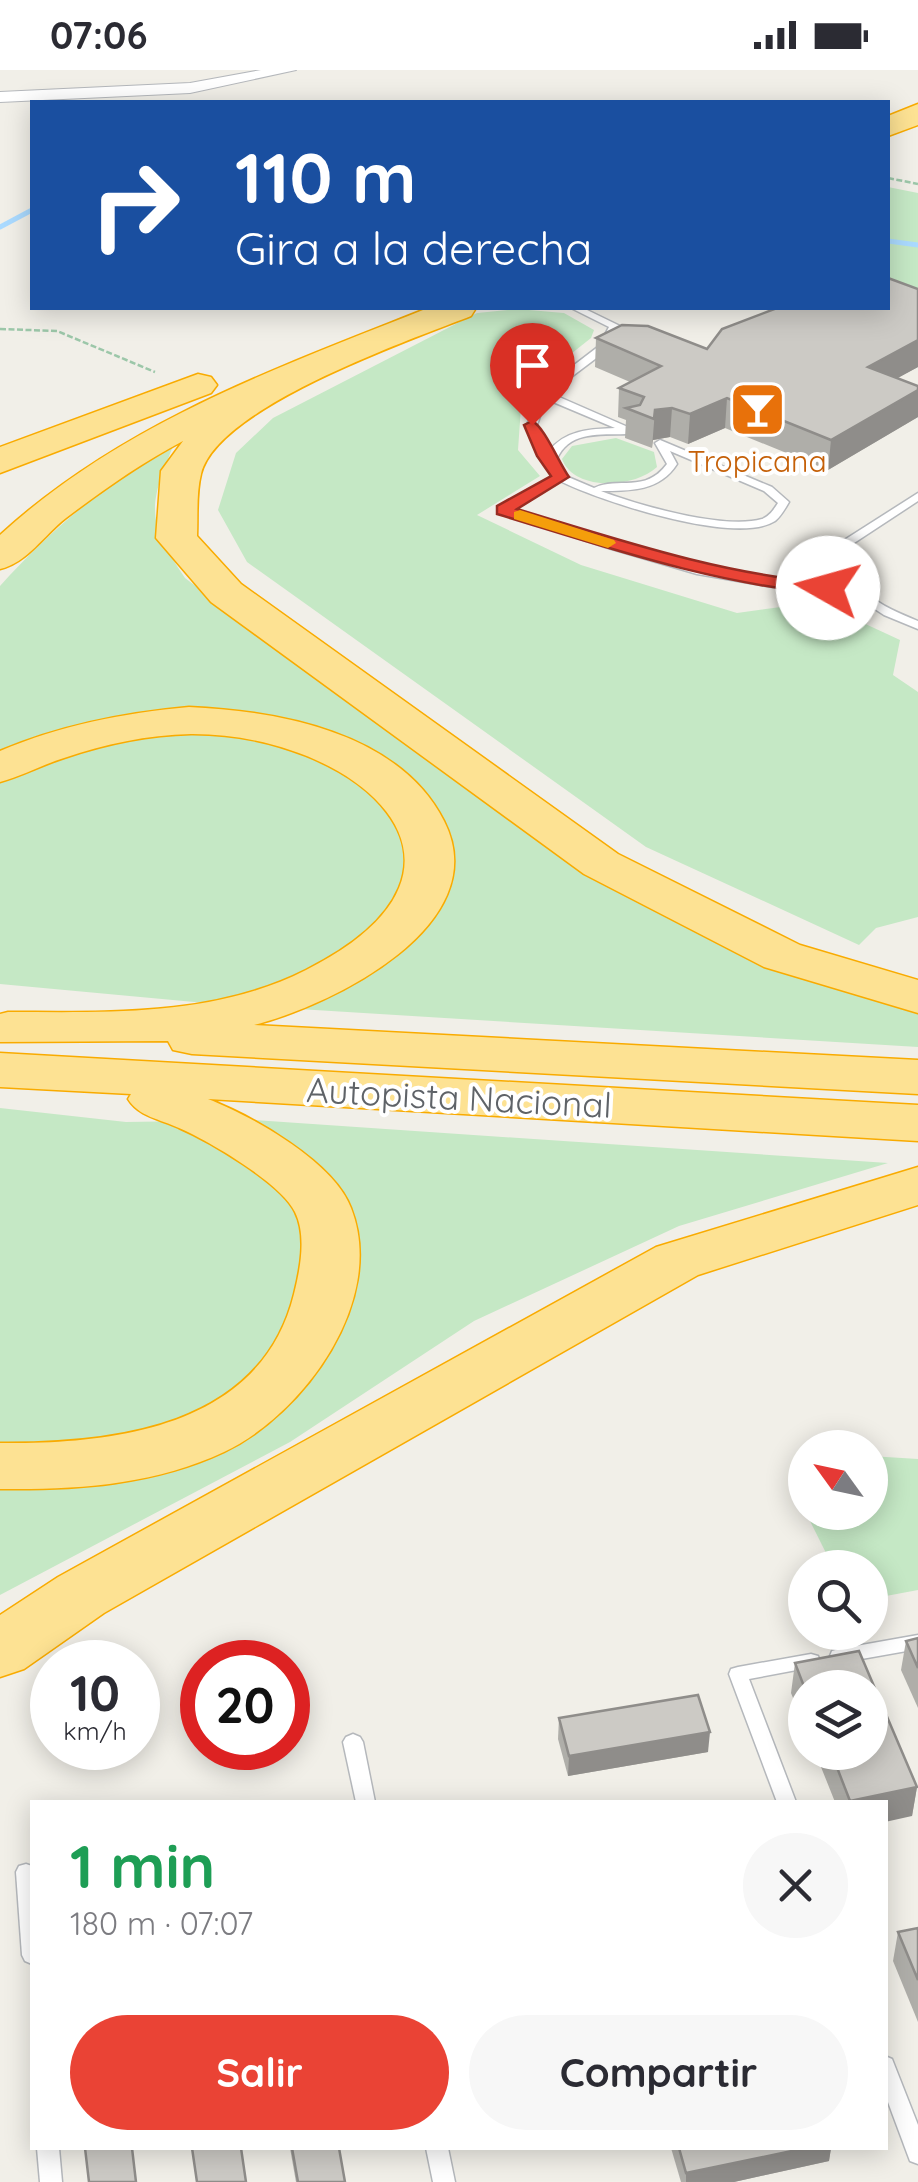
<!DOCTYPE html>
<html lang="es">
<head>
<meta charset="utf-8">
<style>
	:root { --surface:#fff; --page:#f7f7f7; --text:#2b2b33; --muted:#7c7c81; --accent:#ea4335 }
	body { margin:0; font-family:Quicksand,sans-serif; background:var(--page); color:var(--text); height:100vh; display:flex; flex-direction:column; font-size:38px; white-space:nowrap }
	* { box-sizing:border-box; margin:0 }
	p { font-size:32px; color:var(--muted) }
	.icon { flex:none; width:55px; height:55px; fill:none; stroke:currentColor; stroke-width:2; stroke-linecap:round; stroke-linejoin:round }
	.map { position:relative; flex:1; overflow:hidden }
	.panel { position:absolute; left:30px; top:1730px; width:858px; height:350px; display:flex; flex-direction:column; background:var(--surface); border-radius:0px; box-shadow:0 5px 25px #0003 }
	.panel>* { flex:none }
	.top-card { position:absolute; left:30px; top:30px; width:860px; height:210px; border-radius:0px; box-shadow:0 5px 25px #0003; background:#1a4fa0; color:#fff; overflow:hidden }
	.needle { width:65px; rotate:303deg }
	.fabs { position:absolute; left:788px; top:1360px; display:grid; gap:20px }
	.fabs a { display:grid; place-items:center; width:100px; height:100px; border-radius:50%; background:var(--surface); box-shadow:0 5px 25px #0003; font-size:50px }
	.speed { position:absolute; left:30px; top:1570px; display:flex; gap:20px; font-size:50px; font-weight:700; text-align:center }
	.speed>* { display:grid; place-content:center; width:130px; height:130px; border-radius:50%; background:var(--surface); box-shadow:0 5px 25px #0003; line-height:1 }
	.speed small { font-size:25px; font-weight:400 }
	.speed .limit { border:15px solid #d22; background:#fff; color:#111 }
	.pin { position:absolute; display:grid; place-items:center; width:85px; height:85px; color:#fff; margin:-102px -42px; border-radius:50% 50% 50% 0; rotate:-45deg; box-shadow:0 0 10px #0007 }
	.pin .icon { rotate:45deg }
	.me { position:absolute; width:110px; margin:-55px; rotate:277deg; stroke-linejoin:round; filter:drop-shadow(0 0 8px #0008) }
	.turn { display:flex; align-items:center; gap:35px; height:210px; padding:0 40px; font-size:45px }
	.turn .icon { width:130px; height:130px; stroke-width:2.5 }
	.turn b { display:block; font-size:70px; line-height:85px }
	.round { display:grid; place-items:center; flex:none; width:105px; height:105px; border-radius:52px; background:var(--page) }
	.summary { display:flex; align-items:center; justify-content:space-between; height:170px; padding:0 40px }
	h1 { font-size:60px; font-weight:800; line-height:75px; color:#1e9e55 }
	.action { display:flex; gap:20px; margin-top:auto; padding:20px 40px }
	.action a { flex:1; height:115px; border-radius:60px; background:var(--accent); color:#fff; font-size:40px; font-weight:800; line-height:115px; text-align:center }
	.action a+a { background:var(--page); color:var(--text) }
	.status { display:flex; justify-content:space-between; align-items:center; height:70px; padding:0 50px; background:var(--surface); direction:ltr }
	.status svg { height:28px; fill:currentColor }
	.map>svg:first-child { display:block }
</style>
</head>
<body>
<div class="status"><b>07:06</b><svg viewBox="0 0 49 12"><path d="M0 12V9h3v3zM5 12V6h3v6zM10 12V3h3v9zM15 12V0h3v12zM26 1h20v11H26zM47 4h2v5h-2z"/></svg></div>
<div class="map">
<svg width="918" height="2112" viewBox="0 0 918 2112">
	<rect width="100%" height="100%" fill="#f1efe8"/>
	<!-- green -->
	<g fill="#c5e8c5">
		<path d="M888 117 918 123V230L888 220Z"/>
		<path d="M517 239 564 243 594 260 591 268 522 323 518 380 540 406 477 445 581 495 737 543 818 532 900 570 893 605 918 622V847L876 858 859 875 646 777 247 492 218 440 236 383 273 348 477 243Z"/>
		<path d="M616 368 654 382 657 397C635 418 574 422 562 389L572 376Z"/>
		<path d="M174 374C148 437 146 450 185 508L467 720 593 806 776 901 918 940V977L216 934 0 914V516C52 458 107 413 174 374Z"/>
		<path d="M0 1038 126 1052 253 1050 888 1093 679 1156 474 1251 290 1372 0 1525Z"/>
		<path d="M870 1386 918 1389V1520L870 1529V1498L833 1497 806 1443 870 1442Z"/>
	</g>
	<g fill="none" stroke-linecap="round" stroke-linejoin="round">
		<!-- stream -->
		<g stroke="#aadaff" stroke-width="5">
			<path d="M0 157 32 140"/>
			<path d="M888 171 918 175"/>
		</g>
		<defs>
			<g id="lane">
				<path d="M571 238H583L620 256 607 280 550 323 637 361 632 364C601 365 566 359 555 394L568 407 594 418C618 406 645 424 667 394L655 373 660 370 772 417 789 432C785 439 781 446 775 451 736 476 600 431 560 411L512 439 657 486 737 506 773 510 800 509 839 495 838 474 918 423V431L848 477C855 525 877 534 918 551V559L884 545 858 528 799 515 773 517 697 504 605 477 499 442V438L554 406 539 385 527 355 539 322 599 276 609 257ZM546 329 615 358C589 359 565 360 548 382L537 355ZM670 381 764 421 778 433C774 439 770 446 762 449 725 460 637 435 601 421 631 421 660 421 677 394ZM842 502 851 520 814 512Z"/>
				<path d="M918 1565V1579L839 1593 832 1591 830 1586 832 1581 839 1579Z"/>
				<path d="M811 1584 818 1586 820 1591 818 1596 749 1609 796 1732H777L729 1604 731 1599 738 1597Z"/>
				<path d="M353 1664 360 1667 363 1672 375 1732H356L343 1672 346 1667Z"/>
				<path d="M26 1794 32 1796V1894L25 1891 22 1885 16 1802 19 1796Z"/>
				<path d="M885 1986 892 1989 918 2055V2094L910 2091 885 2024Z"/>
				<path d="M37 2078H59L62 2112H40Z"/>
				<path d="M426 2078H448L455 2112H433Z"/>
			</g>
			<path id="street" d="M261 0H296L190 23 0 32V22L190 13Z"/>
			<g id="highway">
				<path d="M918 34V55L888 66V46Z"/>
				<path d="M428 238H476L471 246C410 270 217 337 201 404 196 423 198 446 197 466L241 514 618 784 800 875 918 910V943L764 897 584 804 211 532 156 468 161 401 183 371C141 393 103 420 66 448 44 465 27 493 0 499V465C122 353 277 298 428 238Z"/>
				<path d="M198 304 211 307 217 315 211 323 0 403V377Z"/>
				<path d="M189 637C278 641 399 662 444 751 497 855 330 936 254 955L918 990V1024L192 984 173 980 168 971 0 972V944L8 942C110 942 213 947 306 900 515 795 351 663 191 664 147 665 105 674 64 688 42 695 22 706 0 712V681C61 655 123 643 189 637Z"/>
				<path d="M0 983 918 1035V1071L208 1029C252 1046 334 1092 351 1138 387 1230 304 1344 224 1382 154 1415 76 1420 0 1419V1373C113 1374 261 1358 294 1224 300 1200 307 1166 295 1142 281 1113 209 1071 179 1058 160 1049 139 1047 128 1029L131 1024 0 1017Z"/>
				<path d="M918 1097V1135L698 1205 104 1543 24 1599 0 1607V1545L58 1507 656 1177Z"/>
			</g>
		</defs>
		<!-- lane casing -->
		<use href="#lane" stroke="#b5b8bc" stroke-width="3"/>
		<!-- street casing -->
		<use href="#street" stroke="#b5b8bc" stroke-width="2"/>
		<!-- highway casing -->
		<use href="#highway" stroke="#f9ab00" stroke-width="3"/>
		<!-- path -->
		<g stroke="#9cc7a9" stroke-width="2.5" stroke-dasharray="6 2.5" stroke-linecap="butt">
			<path d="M888 108 918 114"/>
			<path d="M0 259 57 261 155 302"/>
		</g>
		<!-- lane -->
		<use href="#lane" fill="#fff" fill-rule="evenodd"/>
		<!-- street -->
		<use href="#street" fill="#fff" fill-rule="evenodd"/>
		<!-- highway -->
		<use href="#highway" fill="#fde293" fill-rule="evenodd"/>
	</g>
	<!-- wall -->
	<g fill="#afaea9">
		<path d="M918 219V297L897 308 918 316V347L828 400 725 358 688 374 670 367 653 370 652 378 625 368 626 350 618 347 619 318 630 312 595 297 596 268 707 279 772 240 767 238H888Z"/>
		<path d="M918 1568V1638L901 1600 906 1571Z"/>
		<path d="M795 1593 917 1717 912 1746 885 1732H835L815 1682H870L805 1618V1657L791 1623Z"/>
		<path d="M559 1648 708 1682 568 1706 558 1669Z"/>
		<path d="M918 1858V1952L893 1891 898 1862Z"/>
		<path d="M290 2078H339L345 2112H296Z"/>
		<path d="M671 2078H831L829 2091 734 2112H681Z"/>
	</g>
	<!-- shaded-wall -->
	<g fill="#8f8d8a">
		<path d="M918 270V297L865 326 868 297Z"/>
		<path d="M918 320V347L828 400 831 370Z"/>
		<path d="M727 328 725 358 688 374 690 344Z"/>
		<path d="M672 338 670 367 653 370 652 378 655 340Z"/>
		<path d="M710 1662 708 1682 568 1706 569 1686Z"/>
		<path d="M917 1717 912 1746 885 1752V1732H850V1731Z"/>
		<path d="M806 2078H831L829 2091 734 2112H686V2103Z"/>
	</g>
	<!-- building -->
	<g fill="#cccac5" stroke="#8f8d8a" stroke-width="2.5">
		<path d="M888 208 918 219V270L868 297 918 316V320L831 370 727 328 690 344 672 338 655 340 654 349 626 338 640 335 644 327 619 318 661 296 596 268 622 255 648 256 707 279 722 259 777 238H888Z"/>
		<path d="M918 1568V1598L906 1571Z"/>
		<path d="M859 1581 917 1717 850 1731 831 1682H870V1618L805 1619 795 1593Z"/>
		<path d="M698 1625 710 1662 569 1686 559 1648Z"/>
		<path d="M918 1858V1910L898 1862Z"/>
		<path d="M85 2078H132L136 2112H89Z"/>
		<path d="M192 2078H241L246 2112H197Z"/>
		<path d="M292 2078H339L345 2112H298Z"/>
		<path d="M679 2078H806L686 2103Z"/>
	</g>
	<!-- route -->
	<path fill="#ea4335" stroke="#982c22" stroke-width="2.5" d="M532 351C544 356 559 393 569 407L517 439C620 470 720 504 828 513L836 518 828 524C713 514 606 477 497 444V436L551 406 537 386 524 355Z"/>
	<!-- slow -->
	<path fill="#f59e0b" d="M520 440 614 470 616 473 608 478 514 449V442Z"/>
	<!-- icons -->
	<defs>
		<symbol id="bar-square" viewBox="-11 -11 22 22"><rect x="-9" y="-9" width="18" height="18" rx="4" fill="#e8710a" stroke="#fff"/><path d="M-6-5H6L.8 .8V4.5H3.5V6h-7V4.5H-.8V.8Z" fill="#fff"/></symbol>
	</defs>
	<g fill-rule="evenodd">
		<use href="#bar-square" x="726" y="308" width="63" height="63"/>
	</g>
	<g text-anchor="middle" stroke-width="8" stroke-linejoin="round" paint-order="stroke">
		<!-- far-food labels -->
		<g font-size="30" fill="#c56008" stroke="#fff">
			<text x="757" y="402">Tropicana</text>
		</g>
		<!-- street labels -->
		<g font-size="35" fill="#5f6368" stroke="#fff">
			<text transform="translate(459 1028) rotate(3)" y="12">Autopista Nacional</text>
		</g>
	</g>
</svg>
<div class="fabs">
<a><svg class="needle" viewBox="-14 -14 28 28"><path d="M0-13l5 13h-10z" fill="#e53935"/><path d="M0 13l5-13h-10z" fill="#7c7c81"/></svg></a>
<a><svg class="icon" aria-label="search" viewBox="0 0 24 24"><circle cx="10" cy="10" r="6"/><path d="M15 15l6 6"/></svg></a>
<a><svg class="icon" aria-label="layers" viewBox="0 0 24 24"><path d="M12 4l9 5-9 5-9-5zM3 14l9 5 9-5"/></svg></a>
</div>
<div class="speed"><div>10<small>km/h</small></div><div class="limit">20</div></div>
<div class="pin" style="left:532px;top:355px;background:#d93025"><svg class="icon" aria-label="arrive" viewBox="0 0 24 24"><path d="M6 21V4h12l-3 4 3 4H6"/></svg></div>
<svg class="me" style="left:828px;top:518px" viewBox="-20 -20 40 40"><circle r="19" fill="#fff"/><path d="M0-13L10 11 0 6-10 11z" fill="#ea4335"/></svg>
<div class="top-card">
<div class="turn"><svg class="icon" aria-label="right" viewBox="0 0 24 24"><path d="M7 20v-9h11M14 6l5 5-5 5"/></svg><div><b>110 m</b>Gira a la derecha</div></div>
</div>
<section class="panel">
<div class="summary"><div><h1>1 min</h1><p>180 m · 07:07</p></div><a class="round"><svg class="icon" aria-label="close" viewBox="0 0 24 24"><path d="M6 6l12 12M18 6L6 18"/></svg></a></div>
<div class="action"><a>Salir</a><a>Compartir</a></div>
</section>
</div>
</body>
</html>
